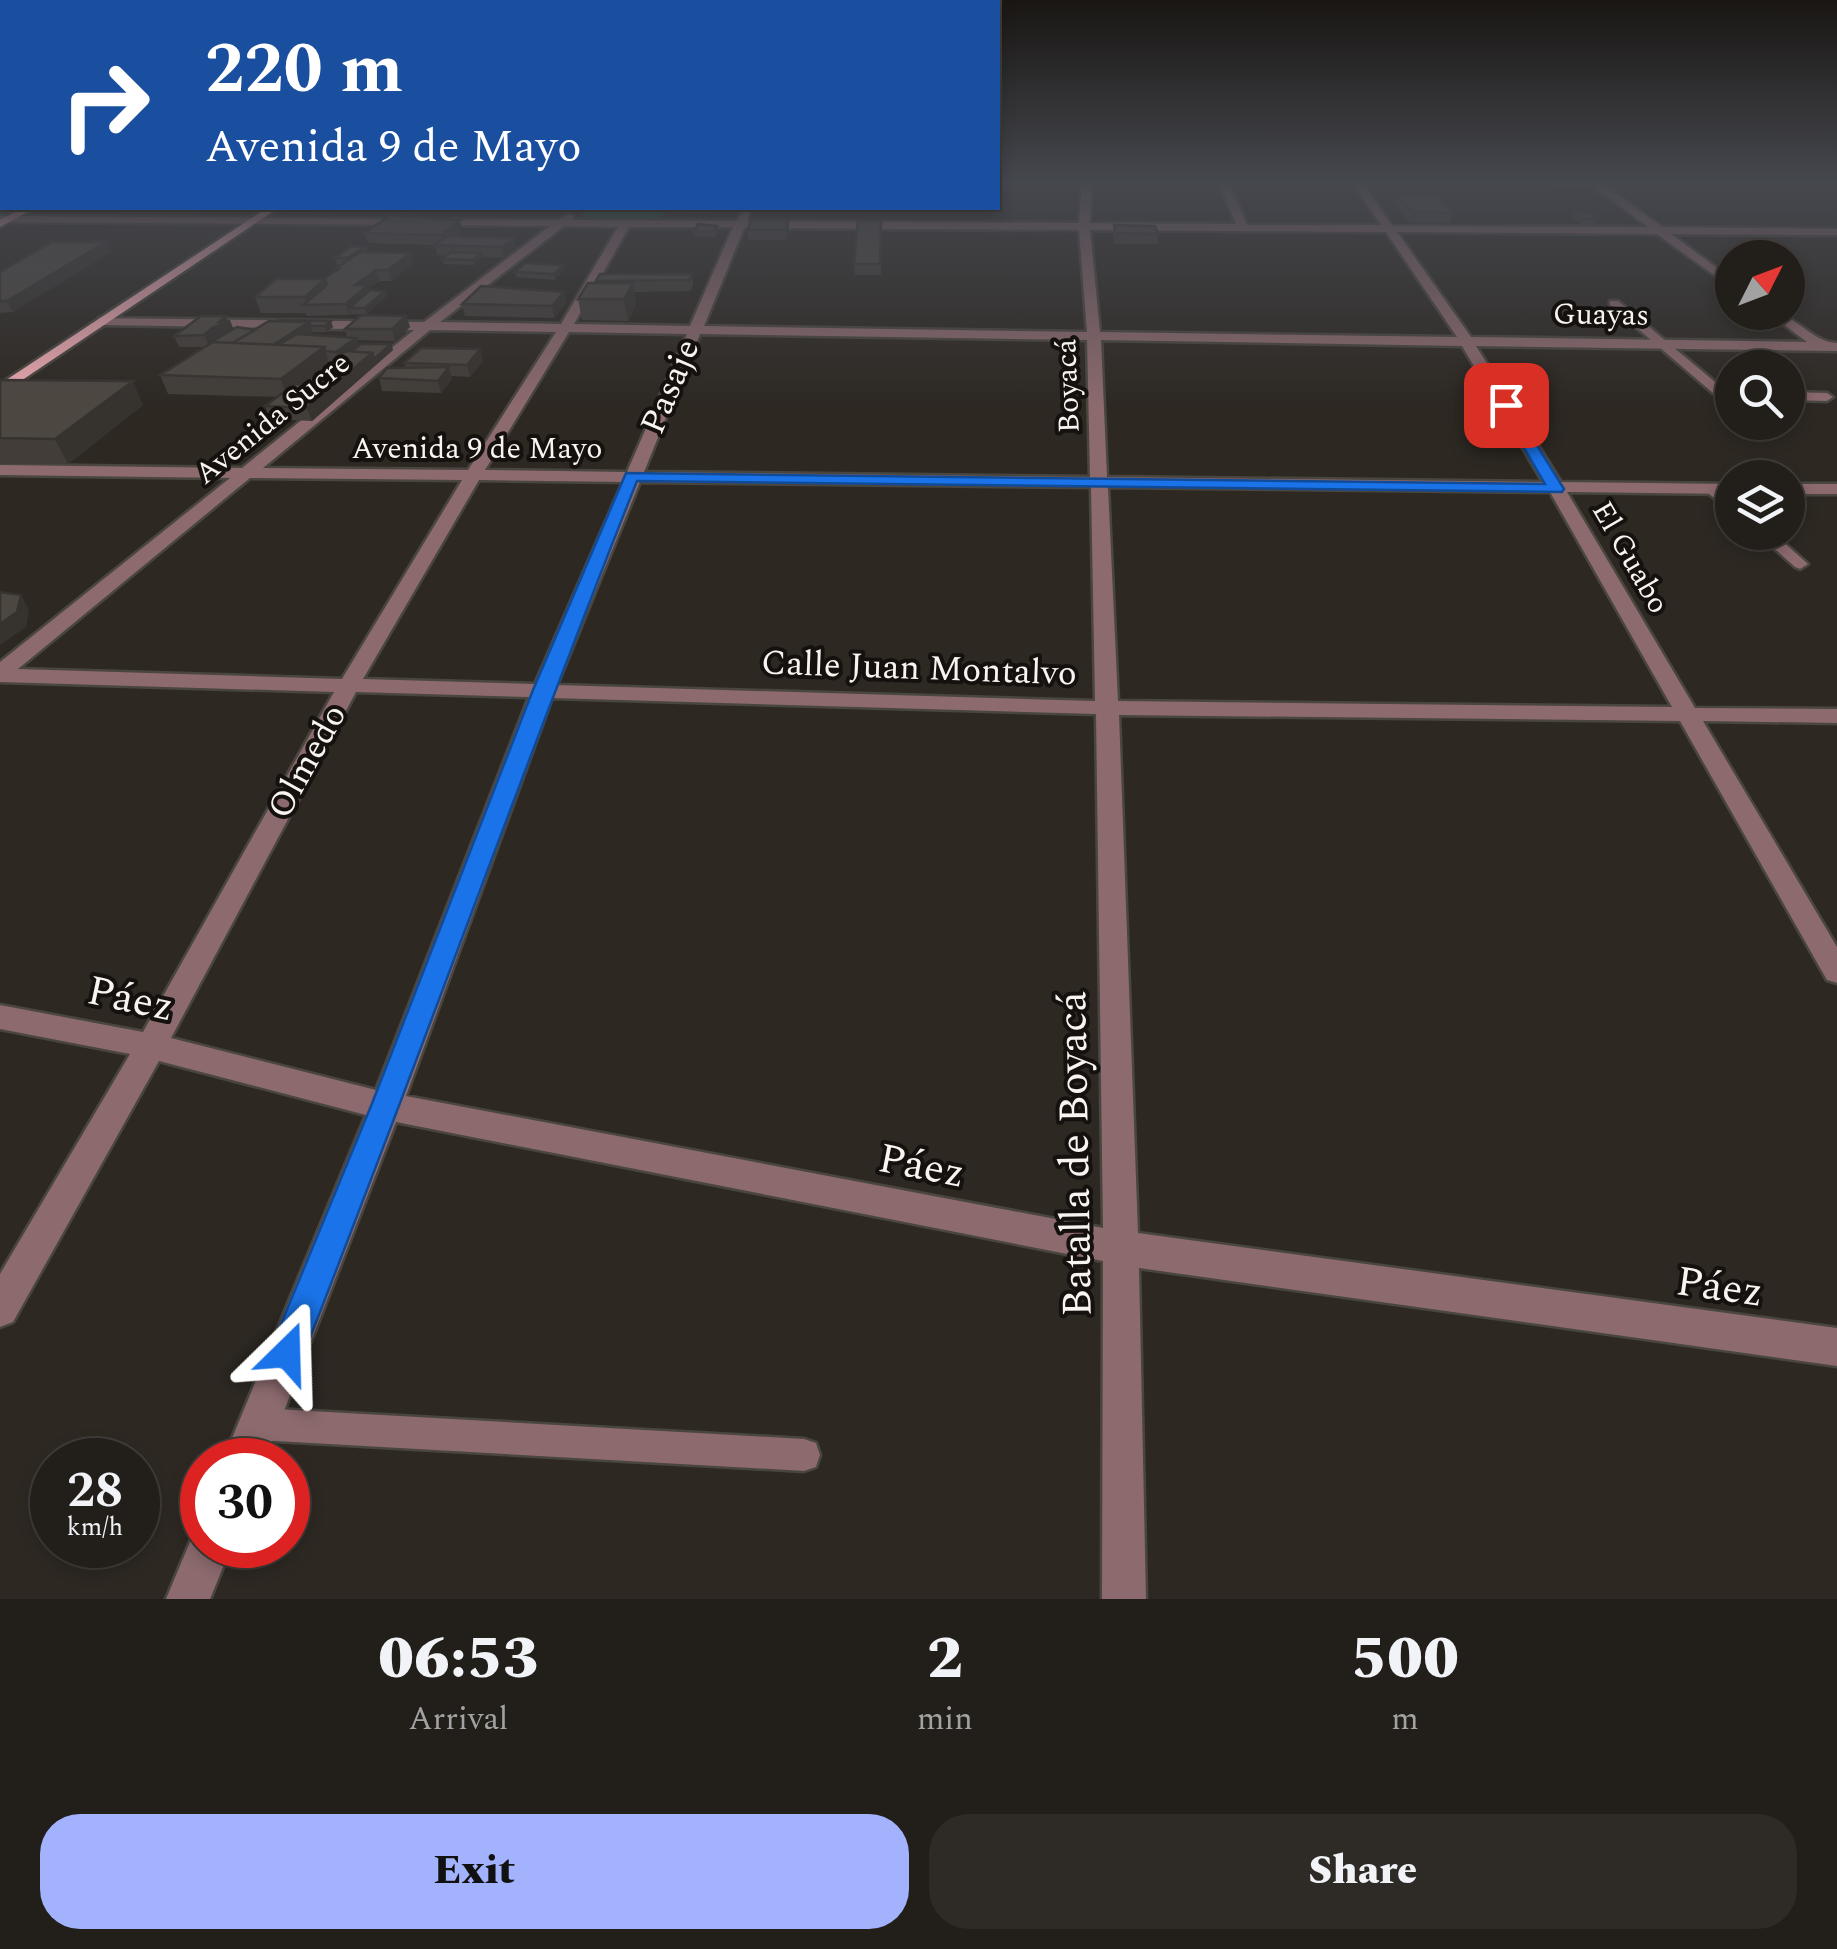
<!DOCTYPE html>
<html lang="en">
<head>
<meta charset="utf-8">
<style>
	:root { --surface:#221e1a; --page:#2e2b27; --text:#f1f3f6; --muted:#a2a2a2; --line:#3f3c39; --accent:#a3b2fd }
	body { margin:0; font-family:Spectral,serif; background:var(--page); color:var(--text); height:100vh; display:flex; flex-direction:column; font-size:38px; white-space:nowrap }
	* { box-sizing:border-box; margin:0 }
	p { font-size:32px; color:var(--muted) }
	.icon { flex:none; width:55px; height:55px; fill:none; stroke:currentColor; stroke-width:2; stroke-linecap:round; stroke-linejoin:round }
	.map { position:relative; height:1599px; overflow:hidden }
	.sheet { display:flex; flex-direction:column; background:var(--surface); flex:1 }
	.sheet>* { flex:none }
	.guide { position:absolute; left:0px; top:0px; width:1000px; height:210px; box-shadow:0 5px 15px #0003,0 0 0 2px var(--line); background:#1a4fa0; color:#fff; overflow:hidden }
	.needle { width:65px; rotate:48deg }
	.buttons { position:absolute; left:1715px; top:240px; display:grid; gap:20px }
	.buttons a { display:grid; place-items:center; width:90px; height:90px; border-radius:50%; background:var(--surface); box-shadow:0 5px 15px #0003,0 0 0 2px var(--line); font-size:50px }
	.speed { position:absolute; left:30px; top:1438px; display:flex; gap:20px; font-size:50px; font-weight:700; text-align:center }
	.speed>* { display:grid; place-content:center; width:130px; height:130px; border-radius:50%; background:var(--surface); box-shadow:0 5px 15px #0003,0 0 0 2px var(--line); line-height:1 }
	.speed small { font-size:25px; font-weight:400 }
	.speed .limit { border:15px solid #d22; background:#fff; color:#111 }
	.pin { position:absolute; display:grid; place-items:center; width:85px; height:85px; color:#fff; margin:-42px; border-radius:20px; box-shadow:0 5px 15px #0006 }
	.me { position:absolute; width:110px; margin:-55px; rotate:22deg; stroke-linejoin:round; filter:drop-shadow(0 0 8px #0008) }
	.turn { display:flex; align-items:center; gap:35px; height:210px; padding:0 40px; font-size:45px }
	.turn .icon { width:130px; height:130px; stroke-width:2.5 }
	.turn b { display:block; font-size:70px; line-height:85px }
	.eta { display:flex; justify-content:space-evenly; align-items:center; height:170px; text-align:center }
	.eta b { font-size:60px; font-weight:800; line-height:70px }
	.cta { display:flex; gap:20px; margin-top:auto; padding:20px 40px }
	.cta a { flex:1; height:115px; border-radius:40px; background:var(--accent); color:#111; font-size:40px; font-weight:800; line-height:115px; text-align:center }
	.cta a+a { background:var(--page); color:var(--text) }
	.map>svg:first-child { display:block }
</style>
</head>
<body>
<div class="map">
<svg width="1837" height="1599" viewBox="0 0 1837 1599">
	<rect width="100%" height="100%" fill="#2d2822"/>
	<!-- green -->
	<path fill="#185a3a" d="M590 208H665L661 219 578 218Z"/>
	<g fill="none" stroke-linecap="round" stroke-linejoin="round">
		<defs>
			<g id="lane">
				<path d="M1610 301H1618L1721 387 1732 392V399L1713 393 1610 305Z"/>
				<path d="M1788 392 1827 393 1833 397 1827 401 1788 400Z"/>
				<path d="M1705 485H1715L1732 500V511L1705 491Z"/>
				<path d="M1756 532H1772L1808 564 1800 569 1795 567Z"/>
				<path d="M258 1408 804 1439 816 1443 820 1455 816 1467 804 1471 258 1440 247 1435 242 1424 247 1413Z"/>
			</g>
			<g id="street">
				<path d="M1082 182H1092L1090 223 1236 224 1219 182H1229L1247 225H1381L1352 182H1362L1392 226 1648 227 1588 182H1600L1662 227 1837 229V235L1671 234 1732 279V288L1657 234 1397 232 1471 337 1807 342 1767 312C1795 312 1810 342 1837 343V351L1476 346 1561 482 1732 484V494L1567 492 1695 708 1837 709V723L1703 721 1837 947V983L1827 980 1680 721 1119 715 1138 1233 1837 1328V1366L1139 1268 1146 1599H1102L1103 1261 396 1122 265 1460H223L366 1115 159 1061 13 1322 0 1327V1274L130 1054 0 1029V1005L143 1032 334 692 0 682V662L230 478 0 475V465L242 468 414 330 104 325 97 321 99 318 424 322 550 226 0 222V216L559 220 569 214 574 217 572 220 736 221 745 209 750 212 747 221 1079 223ZM564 226 618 227 561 324 440 322ZM629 227H733L690 326 574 324ZM744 228 1079 230 1087 332 704 326ZM1090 230 1386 232 1457 337 1100 332ZM430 330 556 332 468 470 263 468ZM569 332 687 334 627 472 485 470ZM700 334 1087 340 1090 477 644 472ZM1101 340 1462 346 1543 482 1107 477ZM250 478 462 480 342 679 18 669ZM479 480 623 482 535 684 363 679ZM640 482 1091 487 1095 701 557 685ZM1108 487 1550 492 1672 707 1118 701ZM356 692 529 697 376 1090 171 1038ZM552 698 1096 714 1103 1228 406 1096Z"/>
				<rect x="1788" y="484" width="49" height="10"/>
				<path d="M202 1526V1545H232L210 1599H166L195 1530Z"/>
			</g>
			<g id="primary">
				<path d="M23 208H35L0 227V220Z"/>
				<path d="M267 208H278L0 395V384Z"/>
			</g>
		</defs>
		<!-- lane casing -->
		<use href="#lane" stroke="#49453f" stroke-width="5"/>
		<!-- street casing -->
		<use href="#street" stroke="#49453f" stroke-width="5"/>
		<!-- primary casing -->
		<use href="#primary" stroke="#49453f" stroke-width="5"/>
		<!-- lane -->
		<use href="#lane" fill="#8c6a6d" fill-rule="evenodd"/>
		<!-- street -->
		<use href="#street" fill="#8c6a6d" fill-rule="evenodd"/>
		<!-- primary -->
		<use href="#primary" fill="#efaab2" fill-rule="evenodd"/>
	</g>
	<!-- wall -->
	<g fill="#423d38">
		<path d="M1546 182H1590L1589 188 1549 189Z"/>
		<path d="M1397 195 1453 213 1450 223 1409 222 1395 204Z"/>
		<path d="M662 208H711L708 213 663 212Z"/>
		<path d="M1574 213 1598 219 1596 224H1581L1572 218Z"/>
		<path d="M789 219V229L786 240H748L747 230Z"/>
		<path d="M881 220V275H855L854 264Z"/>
		<path d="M1114 225 1158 234 1157 244H1115L1113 235Z"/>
		<path d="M462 230 455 236 516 248 504 258 482 257 474 265 444 264 442 259 446 256 437 255 435 245 368 243 365 233Z"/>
		<path d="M717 231 715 237H694V232Z"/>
		<path d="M106 242 111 252 13 312 0 313V272Z"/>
		<path d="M366 247 367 252 411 253 413 264 391 281H379L369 288 370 290 387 296 367 314 307 316 305 313H261L255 297 323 279 336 272 335 269 338 267 335 258Z"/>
		<path d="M564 270 555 280 516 277 515 272Z"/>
		<path d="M692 274 693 284 691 291 634 292 636 305 628 321 582 320 578 299 597 283 596 281Z"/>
		<path d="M564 292 566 303 554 318 465 316 462 304Z"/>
		<path d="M226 316 227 321H230L233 329 255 330 269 321 333 327 327 332H313L311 335 347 337 345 329 406 316 410 327 395 341 357 340 359 345 391 344 393 350 312 421 270 419 265 406 278 397 168 394 160 375 206 347H179L174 336Z"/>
		<path d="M483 361 470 377 451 376 452 379 441 393 382 391 379 378 406 368 404 363Z"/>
		<path d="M0 380 143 405 68 464H0Z"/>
	</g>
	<!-- shaded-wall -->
	<g fill="#36322e">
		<path d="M789 219V229L786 240 785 230Z"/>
		<path d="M460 220 462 230 445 245 442 235Z"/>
		<path d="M514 238 516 248 504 258 502 247Z"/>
		<path d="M106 242 111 252 13 312 7 301Z"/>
		<path d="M411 253 413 264 391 281 388 270Z"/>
		<path d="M481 253 482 258 474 265 473 260Z"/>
		<path d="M563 265 564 270 555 280 554 274Z"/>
		<path d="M376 270 379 281 369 288 371 296 349 308 351 314 350 315 346 304 355 285Z"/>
		<path d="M325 279 330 296 308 305 305 297Z"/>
		<path d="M633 283 636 305 628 321 624 299Z"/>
		<path d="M385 291 387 296 367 314 365 308Z"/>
		<path d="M564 292 566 303 554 318 552 306Z"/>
		<path d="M226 316 228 322 230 321 235 332 208 344 209 347 204 335Z"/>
		<path d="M406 316 410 327 395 341 392 329Z"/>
		<path d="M331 321 333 327 327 332 325 326Z"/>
		<path d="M309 322 313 333 289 349 272 346Z"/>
		<path d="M356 338 360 349 340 364 336 352Z"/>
		<path d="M391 344 393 350 312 421 307 408 372 353Z"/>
		<path d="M324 347 330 365 287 397 281 379Z"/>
		<path d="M480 349 483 361 470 377 467 365Z"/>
		<path d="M449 367 452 379 441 393 438 381Z"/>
		<path d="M133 381 143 405 68 464 55 439Z"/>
		<path d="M21 595 29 610 26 627 0 645V624Z"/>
	</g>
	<!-- building -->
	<g fill="#4d4741" stroke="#36322e" stroke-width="2.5">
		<path d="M1550 182H1590V184H1551Z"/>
		<path d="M1397 195 1436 196 1453 213 1412 212Z"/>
		<path d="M1574 213H1589L1598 219H1582Z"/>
		<path d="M390 215 460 220 442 235 365 233Z"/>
		<path d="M752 219H789L785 230H747Z"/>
		<path d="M858 220H881L880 264H854Z"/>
		<path d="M698 224 717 226 714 232H694Z"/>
		<path d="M1114 225 1155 226 1158 234 1116 233Z"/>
		<path d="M448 236 514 238 502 247 434 245Z"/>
		<path d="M52 242H106L7 301H0V272Z"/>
		<path d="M351 246 366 247 347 258H335Z"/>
		<path d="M360 252 411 253 388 270H376L355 285H368L346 304 303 305 327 285 325 279H323L339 269H335Z"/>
		<path d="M451 252 481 253 473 260 442 259Z"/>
		<path d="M525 263 563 265 554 274 515 272Z"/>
		<path d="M600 274H692L689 280 596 281Z"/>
		<path d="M276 279H325L305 297H255Z"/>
		<path d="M588 283H633L624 299H578Z"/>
		<path d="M481 286 564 292 552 306 462 304Z"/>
		<path d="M370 290 385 291 365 308H349Z"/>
		<path d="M361 315 406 316 392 329H345Z"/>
		<path d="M201 316H226L219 322 230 321 212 328 204 335 174 336Z"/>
		<path d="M277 320 331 321 325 326H311L309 322Z"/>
		<path d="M269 321 309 322 273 345 232 343Z"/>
		<path d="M237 327 255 330 232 343 208 344Z"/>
		<path d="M297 334 356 338 336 352 325 351 324 347 278 345Z"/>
		<path d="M213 342 324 347 281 379 160 375Z"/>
		<path d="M361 344H391L374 359 372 353 350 352Z"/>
		<path d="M421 348 480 349 467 365 404 363Z"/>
		<path d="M346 351 372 353 307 408 265 406 295 384H303Z"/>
		<path d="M449 367 438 381 379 378 387 368Z"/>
		<path d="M0 380 133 381 55 439 0 438Z"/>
		<path d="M0 592 21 595 17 612 0 624Z"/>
	</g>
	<!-- sky -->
	<linearGradient id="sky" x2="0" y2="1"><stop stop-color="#191613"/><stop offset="0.45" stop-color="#46484f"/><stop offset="1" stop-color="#46484f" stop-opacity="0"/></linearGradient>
	<rect width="1837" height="406" fill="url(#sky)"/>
	<!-- route -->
	<path fill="#1a73e8" stroke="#114b97" stroke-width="2.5" d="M1506 401 1512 405 1564 489 1562 492 637 481C522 770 418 1063 304 1353L299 1366 287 1371 274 1366 269 1353 371 1106 533 690 626 473 1545 484 1499 405Z"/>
	<g text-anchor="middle" stroke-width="8" stroke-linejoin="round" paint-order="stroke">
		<!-- far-street labels -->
		<g font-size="30" fill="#f8f4f0" stroke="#14110e">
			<text transform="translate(1601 314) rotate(1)" y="10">Guayas</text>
			<text transform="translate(1067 386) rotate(-92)" y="10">Boyacá</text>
			<text transform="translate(272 418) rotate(-39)" y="10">Avenida Sucre</text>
			<text x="477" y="458">Avenida 9 de Mayo</text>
			<text transform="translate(1631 557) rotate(60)" y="10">El Guabo</text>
		</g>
		<!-- street labels -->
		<g font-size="35" fill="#f8f4f0" stroke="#14110e">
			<text transform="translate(669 386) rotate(-67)" y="12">Pasaje</text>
			<text transform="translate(919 667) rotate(2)" y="12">Calle Juan Montalvo</text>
			<text transform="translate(306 761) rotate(-61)" y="12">Olmedo</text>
		</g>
		<!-- near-street labels -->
		<g font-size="42" fill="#f8f4f0" stroke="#14110e">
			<text transform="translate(131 997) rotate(12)" y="15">Páez</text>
			<text transform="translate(1073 1154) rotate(-91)" y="15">Batalla de Boyacá</text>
			<text transform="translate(922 1164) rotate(11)" y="15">Páez</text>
			<text transform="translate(1720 1285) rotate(8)" y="15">Páez</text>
		</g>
	</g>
</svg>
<div class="buttons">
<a><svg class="needle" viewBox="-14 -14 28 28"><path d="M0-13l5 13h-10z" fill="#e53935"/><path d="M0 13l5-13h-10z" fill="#a2a2a2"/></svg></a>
<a><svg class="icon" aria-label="search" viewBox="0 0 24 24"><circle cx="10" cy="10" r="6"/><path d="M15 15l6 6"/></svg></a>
<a><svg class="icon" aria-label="layers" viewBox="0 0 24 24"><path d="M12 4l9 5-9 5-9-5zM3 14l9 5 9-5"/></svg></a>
</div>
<div class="speed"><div>28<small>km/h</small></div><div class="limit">30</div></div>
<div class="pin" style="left:1506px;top:405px;background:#d93025"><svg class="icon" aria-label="arrive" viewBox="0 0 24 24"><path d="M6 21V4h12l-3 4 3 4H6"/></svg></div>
<svg class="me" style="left:287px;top:1353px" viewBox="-20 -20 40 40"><path d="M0-17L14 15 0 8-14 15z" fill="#1a73e8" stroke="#fff" stroke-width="4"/></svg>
<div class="guide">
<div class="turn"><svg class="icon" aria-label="right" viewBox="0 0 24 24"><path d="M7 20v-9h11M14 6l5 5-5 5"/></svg><div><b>220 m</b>Avenida 9 de Mayo</div></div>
</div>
</div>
<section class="sheet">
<div class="eta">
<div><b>06:53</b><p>Arrival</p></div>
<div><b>2</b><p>min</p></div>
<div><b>500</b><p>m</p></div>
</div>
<div class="cta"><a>Exit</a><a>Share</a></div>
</section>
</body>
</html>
